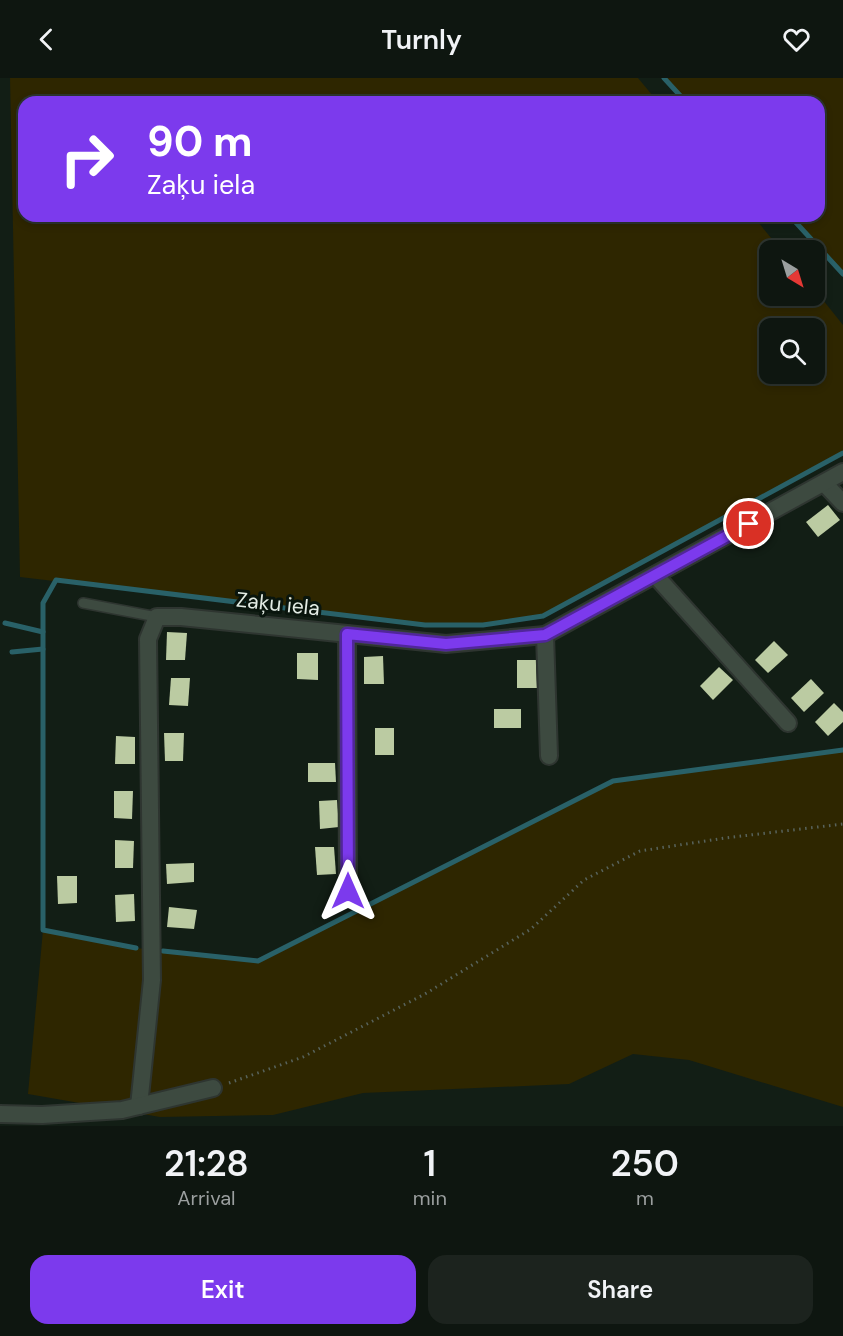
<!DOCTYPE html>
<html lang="en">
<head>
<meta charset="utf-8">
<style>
	:root { --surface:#0e1610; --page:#1c231e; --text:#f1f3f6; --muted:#9b9f9f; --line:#2e3530; --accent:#7c3aed }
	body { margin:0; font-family:"DM Sans",sans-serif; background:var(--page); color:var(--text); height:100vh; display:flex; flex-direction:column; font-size:22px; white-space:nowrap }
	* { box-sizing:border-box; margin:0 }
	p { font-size:20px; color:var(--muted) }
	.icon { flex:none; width:33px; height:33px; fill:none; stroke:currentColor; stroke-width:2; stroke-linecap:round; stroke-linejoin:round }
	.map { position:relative; height:1048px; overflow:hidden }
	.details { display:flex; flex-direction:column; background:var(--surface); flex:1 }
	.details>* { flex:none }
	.hud { position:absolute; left:18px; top:18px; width:807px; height:126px; border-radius:18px; box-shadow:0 3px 9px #0003,0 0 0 2px var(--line); background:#7c3aed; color:#fff; overflow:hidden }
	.needle { width:39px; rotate:142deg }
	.controls { position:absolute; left:759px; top:162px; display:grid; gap:12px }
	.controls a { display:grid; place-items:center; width:66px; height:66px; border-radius:12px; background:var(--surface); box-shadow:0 3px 9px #0003,0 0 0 2px var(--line); font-size:30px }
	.pin { position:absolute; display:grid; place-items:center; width:51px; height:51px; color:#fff; margin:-26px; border:3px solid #fff; border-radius:50%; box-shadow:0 2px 6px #0007 }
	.me { position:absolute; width:66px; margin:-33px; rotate:0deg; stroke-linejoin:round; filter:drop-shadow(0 0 4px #0008) }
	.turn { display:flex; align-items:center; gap:21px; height:126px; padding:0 30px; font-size:27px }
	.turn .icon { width:78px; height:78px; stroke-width:2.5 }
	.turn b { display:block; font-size:42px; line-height:51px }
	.eta { display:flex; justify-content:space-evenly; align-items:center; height:102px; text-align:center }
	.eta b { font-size:36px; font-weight:600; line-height:42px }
	.button { display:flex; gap:12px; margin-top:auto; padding:12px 30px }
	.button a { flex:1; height:69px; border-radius:18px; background:var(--accent); color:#fff; font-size:24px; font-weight:600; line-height:69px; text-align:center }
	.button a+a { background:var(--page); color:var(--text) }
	header { display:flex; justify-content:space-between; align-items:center; height:78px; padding:0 30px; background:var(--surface); font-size:27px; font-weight:600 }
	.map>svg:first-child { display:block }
</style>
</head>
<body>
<header><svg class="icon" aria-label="back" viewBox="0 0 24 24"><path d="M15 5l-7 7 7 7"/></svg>Turnly<svg class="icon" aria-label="heart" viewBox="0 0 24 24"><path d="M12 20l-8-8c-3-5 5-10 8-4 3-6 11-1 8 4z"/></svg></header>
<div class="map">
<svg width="843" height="1048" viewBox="0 0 843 1048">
	<rect width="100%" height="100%" fill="#121e15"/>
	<!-- green -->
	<g fill="#2e2600" fill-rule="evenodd">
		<path d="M10 0H638L658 24H24V138H753L781 172H770V218H814L815 212 843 247V375L543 538 483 547H425L20 499ZM814 250V296H770V250Z"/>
		<path d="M664 0H843V196L790 138H819V24H686Z"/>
		<path d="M843 672V1029L689 982 633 976 569 1006 363 1015 273 1037 160 1039 28 1016 43 852 136 870 258 883 613 703Z"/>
	</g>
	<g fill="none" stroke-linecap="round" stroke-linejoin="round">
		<!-- stream -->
		<g stroke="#296168" stroke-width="5">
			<path d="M664 0 686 24"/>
			<path d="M790 138 843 196"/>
			<path d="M5 545 43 554"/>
			<path d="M12 574 43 571"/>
			<path d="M136 870 43 852V525L56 502 425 547H483L543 538 843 375"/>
			<path d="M163 873 258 883 613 703 843 672"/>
		</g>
	</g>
	<!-- building -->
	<g fill="#bbcba2">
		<path d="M828 427 840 442 818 459 806 444Z"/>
		<path d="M167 554 187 555 185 582H166Z"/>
		<path d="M774 563 788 577 768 595 755 582Z"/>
		<path d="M297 575H318V602L297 601Z"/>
		<path d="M383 578 384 606H364V579Z"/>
		<path d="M517 582H536L537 610H517Z"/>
		<path d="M719 589 733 602 713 622 700 608Z"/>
		<path d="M171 600H190L188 628 169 627Z"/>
		<path d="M811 601 824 615 804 634 791 620Z"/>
		<path d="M834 625 843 634V644L828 658 815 644Z"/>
		<rect x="494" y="631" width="27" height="19"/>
		<rect x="375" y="650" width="19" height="27"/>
		<path d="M164 655H184L183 683H165Z"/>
		<path d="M116 658 135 659V686H115Z"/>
		<path d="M308 685H335L336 704H308Z"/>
		<path d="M114 713H133L132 741 114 740Z"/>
		<path d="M337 722 339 749 320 751 319 723Z"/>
		<path d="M115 762 134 763 133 790H115Z"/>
		<path d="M315 769H334L336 796 317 797Z"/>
		<path d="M194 785V804L167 806 166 786Z"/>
		<path d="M57 798H77V825L58 826Z"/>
		<path d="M134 816 135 843 116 844 115 817Z"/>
		<path d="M169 829 197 832 194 851 167 849Z"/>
	</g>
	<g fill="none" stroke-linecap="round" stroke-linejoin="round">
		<defs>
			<path id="service" d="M83 525 157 539"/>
			<g id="minor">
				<path d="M824 405 843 425"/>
				<path d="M655 497 788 645"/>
				<path d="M347 556 348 813"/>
				<path d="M545 557 549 678"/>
				<path d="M139 1028 152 902 148 561 157 539H181L446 566 545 557 843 394"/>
				<path d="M0 1036 42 1037 122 1032 213 1010"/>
			</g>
		</defs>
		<!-- service casing -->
		<use href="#service" stroke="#2e3530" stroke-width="12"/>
		<!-- minor casing -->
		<use href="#minor" stroke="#2e3530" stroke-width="20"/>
		<!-- path -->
		<path stroke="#58635b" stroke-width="3" stroke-dasharray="1.5 4.5" stroke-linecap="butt" d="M229 1005 303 979 425 916 531 851 584 802 640 773 725 760 843 746"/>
		<!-- service -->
		<use href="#service" stroke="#3d4a40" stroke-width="9"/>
		<!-- minor -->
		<use href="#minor" stroke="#3d4a40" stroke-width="16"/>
	</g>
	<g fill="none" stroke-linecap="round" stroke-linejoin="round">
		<defs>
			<path id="route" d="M348 813 347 556 446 566 545 557 749 446"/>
		</defs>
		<!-- route casing -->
		<use href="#route" stroke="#51269a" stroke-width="15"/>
		<!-- route -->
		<use href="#route" stroke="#7c3aed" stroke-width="10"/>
	</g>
	<g text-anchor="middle" stroke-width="6" stroke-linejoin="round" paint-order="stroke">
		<!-- street labels -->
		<g font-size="21" fill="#e2ebe4" stroke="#09150d">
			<text transform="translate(278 526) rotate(6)" y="7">Zaķu iela</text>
		</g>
	</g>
</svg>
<div class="controls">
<a><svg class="needle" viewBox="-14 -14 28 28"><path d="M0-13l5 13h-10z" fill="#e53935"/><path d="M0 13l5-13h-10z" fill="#9b9f9f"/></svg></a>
<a><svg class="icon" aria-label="search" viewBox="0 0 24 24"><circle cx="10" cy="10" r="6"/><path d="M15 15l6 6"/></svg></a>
</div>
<div class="pin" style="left:749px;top:446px;background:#d93025"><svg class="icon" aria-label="arrive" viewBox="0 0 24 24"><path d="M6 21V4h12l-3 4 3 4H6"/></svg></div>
<svg class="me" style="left:348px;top:813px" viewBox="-20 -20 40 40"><path d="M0-17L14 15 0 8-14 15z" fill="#7c3aed" stroke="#fff" stroke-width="4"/></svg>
<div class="hud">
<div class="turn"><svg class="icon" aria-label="right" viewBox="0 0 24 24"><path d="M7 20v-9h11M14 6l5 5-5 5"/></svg><div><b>90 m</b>Zaķu iela</div></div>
</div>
</div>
<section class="details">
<div class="eta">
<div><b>21:28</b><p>Arrival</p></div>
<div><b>1</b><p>min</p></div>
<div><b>250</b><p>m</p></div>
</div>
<div class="button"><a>Exit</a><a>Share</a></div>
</section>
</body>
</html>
